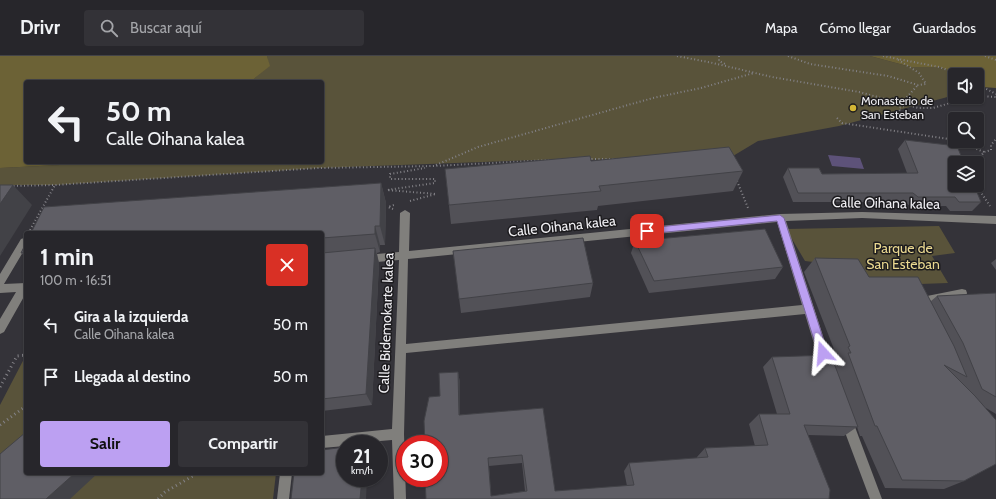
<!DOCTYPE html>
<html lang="es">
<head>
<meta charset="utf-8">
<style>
	:root { --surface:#27262b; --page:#333237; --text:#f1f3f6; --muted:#a4a5a9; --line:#434347; --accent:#bca0f2 }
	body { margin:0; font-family:Cabin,sans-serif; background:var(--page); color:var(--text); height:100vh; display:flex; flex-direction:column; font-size:15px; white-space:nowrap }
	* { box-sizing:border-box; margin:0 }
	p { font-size:13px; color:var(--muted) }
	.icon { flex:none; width:22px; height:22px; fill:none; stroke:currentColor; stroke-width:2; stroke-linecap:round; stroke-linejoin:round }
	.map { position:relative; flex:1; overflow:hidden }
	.drawer { position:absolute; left:24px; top:175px; width:300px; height:244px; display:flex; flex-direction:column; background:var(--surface); border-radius:4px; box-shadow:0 1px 3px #0004,0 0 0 1px var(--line) }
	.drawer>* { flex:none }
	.hud { position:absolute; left:24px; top:24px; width:300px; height:84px; border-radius:4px; box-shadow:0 1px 3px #0004,0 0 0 1px var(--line); background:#27262b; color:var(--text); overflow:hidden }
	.buttons { position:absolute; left:948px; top:12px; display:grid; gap:8px }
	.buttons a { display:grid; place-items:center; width:36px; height:36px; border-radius:4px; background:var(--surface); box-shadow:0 1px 3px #0004,0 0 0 1px var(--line); font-size:20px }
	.speed { position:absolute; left:336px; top:379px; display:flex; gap:8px; font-size:20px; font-weight:700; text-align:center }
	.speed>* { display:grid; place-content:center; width:52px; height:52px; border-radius:50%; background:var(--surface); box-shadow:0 1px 3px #0004,0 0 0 1px var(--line); line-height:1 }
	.speed small { font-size:10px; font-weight:400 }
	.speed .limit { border:6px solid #d22; background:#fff; color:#111 }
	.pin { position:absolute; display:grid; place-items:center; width:34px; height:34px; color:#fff; margin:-17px; border-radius:8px; box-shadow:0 2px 6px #0006 }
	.me { position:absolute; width:44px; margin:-22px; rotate:341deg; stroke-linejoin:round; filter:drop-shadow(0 0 3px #0008) }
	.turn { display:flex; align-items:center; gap:14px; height:84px; padding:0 16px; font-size:18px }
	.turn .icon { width:52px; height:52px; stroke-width:2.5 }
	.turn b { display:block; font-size:28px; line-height:34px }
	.round { display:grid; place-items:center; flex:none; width:42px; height:42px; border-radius:4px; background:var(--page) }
	.headline { display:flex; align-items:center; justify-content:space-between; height:68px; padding:0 16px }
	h1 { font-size:24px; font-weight:700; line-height:30px }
	.primary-button { display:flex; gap:8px; margin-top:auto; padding:8px 16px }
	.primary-button a { flex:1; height:46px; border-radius:4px; background:var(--accent); color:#111; font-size:16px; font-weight:700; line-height:46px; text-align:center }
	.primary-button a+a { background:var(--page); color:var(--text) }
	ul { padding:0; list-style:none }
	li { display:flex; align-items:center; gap:12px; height:52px; padding:0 16px }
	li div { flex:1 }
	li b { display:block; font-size:15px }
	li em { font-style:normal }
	header { display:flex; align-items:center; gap:24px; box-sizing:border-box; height:56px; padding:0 20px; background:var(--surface); border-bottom:1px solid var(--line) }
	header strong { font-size:19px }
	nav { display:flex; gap:22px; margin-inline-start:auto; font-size:14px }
	.search { width:280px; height:36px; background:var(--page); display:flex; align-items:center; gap:10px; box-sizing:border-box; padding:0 14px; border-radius:4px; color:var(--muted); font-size:15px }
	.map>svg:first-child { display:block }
</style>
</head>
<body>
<header>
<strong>Drivr</strong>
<div class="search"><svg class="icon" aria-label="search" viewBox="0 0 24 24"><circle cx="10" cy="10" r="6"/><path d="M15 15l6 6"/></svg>Buscar aquí</div>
<nav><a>Mapa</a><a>Cómo llegar</a><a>Guardados</a></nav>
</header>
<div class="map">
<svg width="996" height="443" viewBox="0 0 996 443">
	<rect width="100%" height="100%" fill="#343339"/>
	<!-- green -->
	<g fill="#59533a">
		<path d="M267 0H870L911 11H939L962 19H955V39L839 70 758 85 728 103 537 104 319 112 55 129H0V112L118 106H322V26H250L269 10Z"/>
		<path d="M939 170 955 197 932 200 948 227 920 228H863L846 210 805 205 786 173Z"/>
		<path d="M26 299V417H276L273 443H0V349Z"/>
	</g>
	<!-- forest -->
	<g fill="#6c6236">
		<path d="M0 0H267L270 10 250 26H26V106H118L0 112Z"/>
		<path d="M870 0H996V32L982 31 977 28V19H962L939 11H911Z"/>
	</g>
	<!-- water -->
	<path fill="#5d5279" d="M828 99 860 102 864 113 832 110Z"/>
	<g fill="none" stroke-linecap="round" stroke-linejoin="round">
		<!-- path-far1 -->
		<g stroke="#848388" stroke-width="2" stroke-dasharray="1 2.5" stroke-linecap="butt">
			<path d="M677 0 713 7 772 21 859 36 918 52H933L971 41"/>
			<path d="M719 0V5L725 8"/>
			<path d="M788 0 810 8 888 20 918 29 926 28 919 17 897 3"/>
			<path d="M883 0 939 11 962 19"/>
			<path d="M985 0 996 4"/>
			<path d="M977 28 996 38"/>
			<path d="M977 40 996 41"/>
			<path d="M898 47 906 42 918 29"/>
			<path d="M901 58 899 52 907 49"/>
			<path d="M837 62 842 67 955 84"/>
			<path d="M957 85 984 96"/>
			<path d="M588 103H617"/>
			<path d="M976 107 984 96 991 94V89L996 83"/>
			<path d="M436 109 478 91 653 42 701 32 754 17"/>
			<path d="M737 125 748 152"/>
			<path d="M976 129 990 150"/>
			<path d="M10 130 55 129 319 112 434 110 549 104"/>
			<path d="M410 145 436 138 387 134 435 127V123H390V118L425 112"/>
			<path d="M393 153 388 151 394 149"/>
			<path d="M30 174 55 129"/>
		</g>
		<!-- path -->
		<g stroke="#848388" stroke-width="3" stroke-dasharray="1 3.5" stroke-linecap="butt">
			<path d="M0 331 17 300 26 299"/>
			<path d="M0 369 26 350"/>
			<path d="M158 443 165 436 198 417"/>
		</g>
		<!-- minor -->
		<g fill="#807f7c" fill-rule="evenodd">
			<path d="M405 154 410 157 409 195 780 158 862 156 996 160V168L862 162 786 165 833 311 831 315 827 316 823 315 821 311 805 258 406 297 404 378 406 443H394L392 384 345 388V390L322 392V380L392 373 399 204 366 207 363 206 361 203 363 200 366 199 399 196 400 157ZM777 166 802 249 406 288 408 203Z"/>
			<path d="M24 182 26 183V191L4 228 26 227V237L4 276 0 278V263L16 236 0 237V218L21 183Z"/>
			<path d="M962 233 966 234 967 237 966 240 962 241 917 250 913 249 912 246 913 243 917 242Z"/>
			<path d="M846 357 850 359 852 363 882 443H870L840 363 842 359Z"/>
			<path d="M280 417H292L289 443H277Z"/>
		</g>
	</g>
	<!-- wall -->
	<g fill="#525157" fill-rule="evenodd">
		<path d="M905 84 981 146 972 155H950L946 150H910L905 146H793L783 121 788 112 822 118 907 117 898 93Z"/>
		<path d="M591 105 743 115 733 135 598 150 597 154 451 168 445 113Z"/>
		<path d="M381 127 386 147 385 189H380V196L377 197 379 207 372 349 322 355V177H31Z"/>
		<path d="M635 185 783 211 775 223 649 237 631 197Z"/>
		<path d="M26 187V201L21 197Z"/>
		<path d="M453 195 593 227 590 241 461 257Z"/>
		<path d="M815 202 869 221 931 245 937 240 996 237V358L986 352 964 425 944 433 885 432 862 380H860L857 371 844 380 808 379 829 443H426L440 340 458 316 460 327V359L543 352 555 435 627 430 624 415 629 407 697 402V401L705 392 755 390 749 368 759 358H777L763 311 772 301 835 309 837 307 835 303 837 301 804 216ZM522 407 525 435 491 440 489 410Z"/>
		<path d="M996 203V214L991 207Z"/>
	</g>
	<!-- shaded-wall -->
	<g fill="#424247">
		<path d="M381 127 386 147 385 189 380 170Z"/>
		<path d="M13 129 32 149 0 200V148Z"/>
		<path d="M375 170 380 189V196L375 178Z"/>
		<path d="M375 192 379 207 372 349 366 338Z"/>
		<path d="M458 316 460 327V368L459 359Z"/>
		<path d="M75 417H98L70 443H46Z"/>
		<path d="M362 422H367L366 443H360Z"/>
	</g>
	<!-- building -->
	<g fill="#5f5e65" stroke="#424247" fill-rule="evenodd">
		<path d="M905 84 957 90 964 107H955V129H974L981 146H959L955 141H918L913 137H798L788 112H819L822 118 918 117Z"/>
		<path d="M729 91 743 115 599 130 601 135 449 149 445 113 590 100 591 105Z"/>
		<path d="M381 127 380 170H375V178L322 182V177H315L316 175 283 177H31L44 151Z"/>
		<path d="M0 129H13L0 148Z"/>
		<path d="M765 173 783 211 654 225 635 185Z"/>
		<path d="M583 182 593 227 459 243 453 195Z"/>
		<path d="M26 187V196L21 197Z"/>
		<path d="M375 192 366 338 322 343V197Z"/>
		<path d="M815 202 858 203 869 221H918L954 290 967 321 944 309 975 340 996 364V408L964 425 902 424 877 370H875L848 297H851L848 291 850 290Z"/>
		<path d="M996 237V341L982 333 963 287 937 240Z"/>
		<path d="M831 299 858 371 804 369 830 434 829 443H426L425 422H439V388H425L424 365 429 341 440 340 439 317 458 316 459 359 543 352 555 435 634 429 629 407 708 401 705 392 768 389 759 358H790L772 301ZM522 399 527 435 491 440 488 402Z"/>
		<path d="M26 376V417H75L46 443H0V398Z"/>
		<path d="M345 391V422H362L360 443H291L294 417H322V394Z"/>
	</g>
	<!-- route -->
	<path fill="#bca0f2" stroke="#7a689d" d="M780 159 784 162 828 297 826 300 823 301 819 300 818 297 777 165 647 178 642 175 647 172Z"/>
	<!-- markers -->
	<circle fill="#d3b635" stroke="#1c1b1e" stroke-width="1.5" cx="853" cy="52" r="4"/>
	<g text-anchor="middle" stroke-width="3" stroke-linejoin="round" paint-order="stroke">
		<!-- far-poi labels -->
		<g font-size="12" fill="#efeef2" stroke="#1c1b1e" text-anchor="start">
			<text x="861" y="49">Monasterio de<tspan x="861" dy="14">San Esteban</tspan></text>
		</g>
		<!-- street labels -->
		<g font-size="14" fill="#efeef2" stroke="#1c1b1e">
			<text transform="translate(886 147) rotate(1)" y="5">Calle Oihana kalea</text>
			<text transform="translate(562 170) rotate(-6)" y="5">Calle Oihana kalea</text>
			<text transform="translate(386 267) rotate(-88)" y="5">Calle Bidemokarte kalea</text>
		</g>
		<!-- park labels -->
		<g font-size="14" fill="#ead890" stroke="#1c1b1e">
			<text x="903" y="197">Parque de<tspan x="903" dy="16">San Esteban</tspan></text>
		</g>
	</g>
</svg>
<div class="buttons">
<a><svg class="icon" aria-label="sound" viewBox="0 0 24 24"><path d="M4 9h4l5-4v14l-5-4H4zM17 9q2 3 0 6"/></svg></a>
<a><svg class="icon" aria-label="search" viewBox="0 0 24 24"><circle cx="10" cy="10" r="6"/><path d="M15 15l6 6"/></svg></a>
<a><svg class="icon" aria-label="layers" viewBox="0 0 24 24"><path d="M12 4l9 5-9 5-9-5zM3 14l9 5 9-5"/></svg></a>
</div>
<div class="speed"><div>21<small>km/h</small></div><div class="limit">30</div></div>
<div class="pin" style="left:647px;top:175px;background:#d93025"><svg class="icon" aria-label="arrive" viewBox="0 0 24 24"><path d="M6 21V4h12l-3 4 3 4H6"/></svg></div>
<svg class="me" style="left:823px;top:297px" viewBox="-20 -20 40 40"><path d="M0-17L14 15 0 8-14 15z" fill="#bca0f2" stroke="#fff" stroke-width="4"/></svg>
<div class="hud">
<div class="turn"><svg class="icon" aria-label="left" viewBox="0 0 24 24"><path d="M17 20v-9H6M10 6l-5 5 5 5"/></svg><div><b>50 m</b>Calle Oihana kalea</div></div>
</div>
<section class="drawer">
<div class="headline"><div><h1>1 min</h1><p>100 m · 16:51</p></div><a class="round" style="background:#d93025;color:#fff"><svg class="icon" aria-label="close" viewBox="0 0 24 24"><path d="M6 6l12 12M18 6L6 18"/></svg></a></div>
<ul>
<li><svg class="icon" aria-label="left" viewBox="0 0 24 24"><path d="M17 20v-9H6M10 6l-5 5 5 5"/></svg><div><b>Gira a la izquierda</b><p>Calle Oihana kalea</p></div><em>50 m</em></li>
<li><svg class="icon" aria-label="arrive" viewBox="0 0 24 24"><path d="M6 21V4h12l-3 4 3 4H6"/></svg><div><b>Llegada al destino</b></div><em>50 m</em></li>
</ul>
<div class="primary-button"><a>Salir</a><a>Compartir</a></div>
</section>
</div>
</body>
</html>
